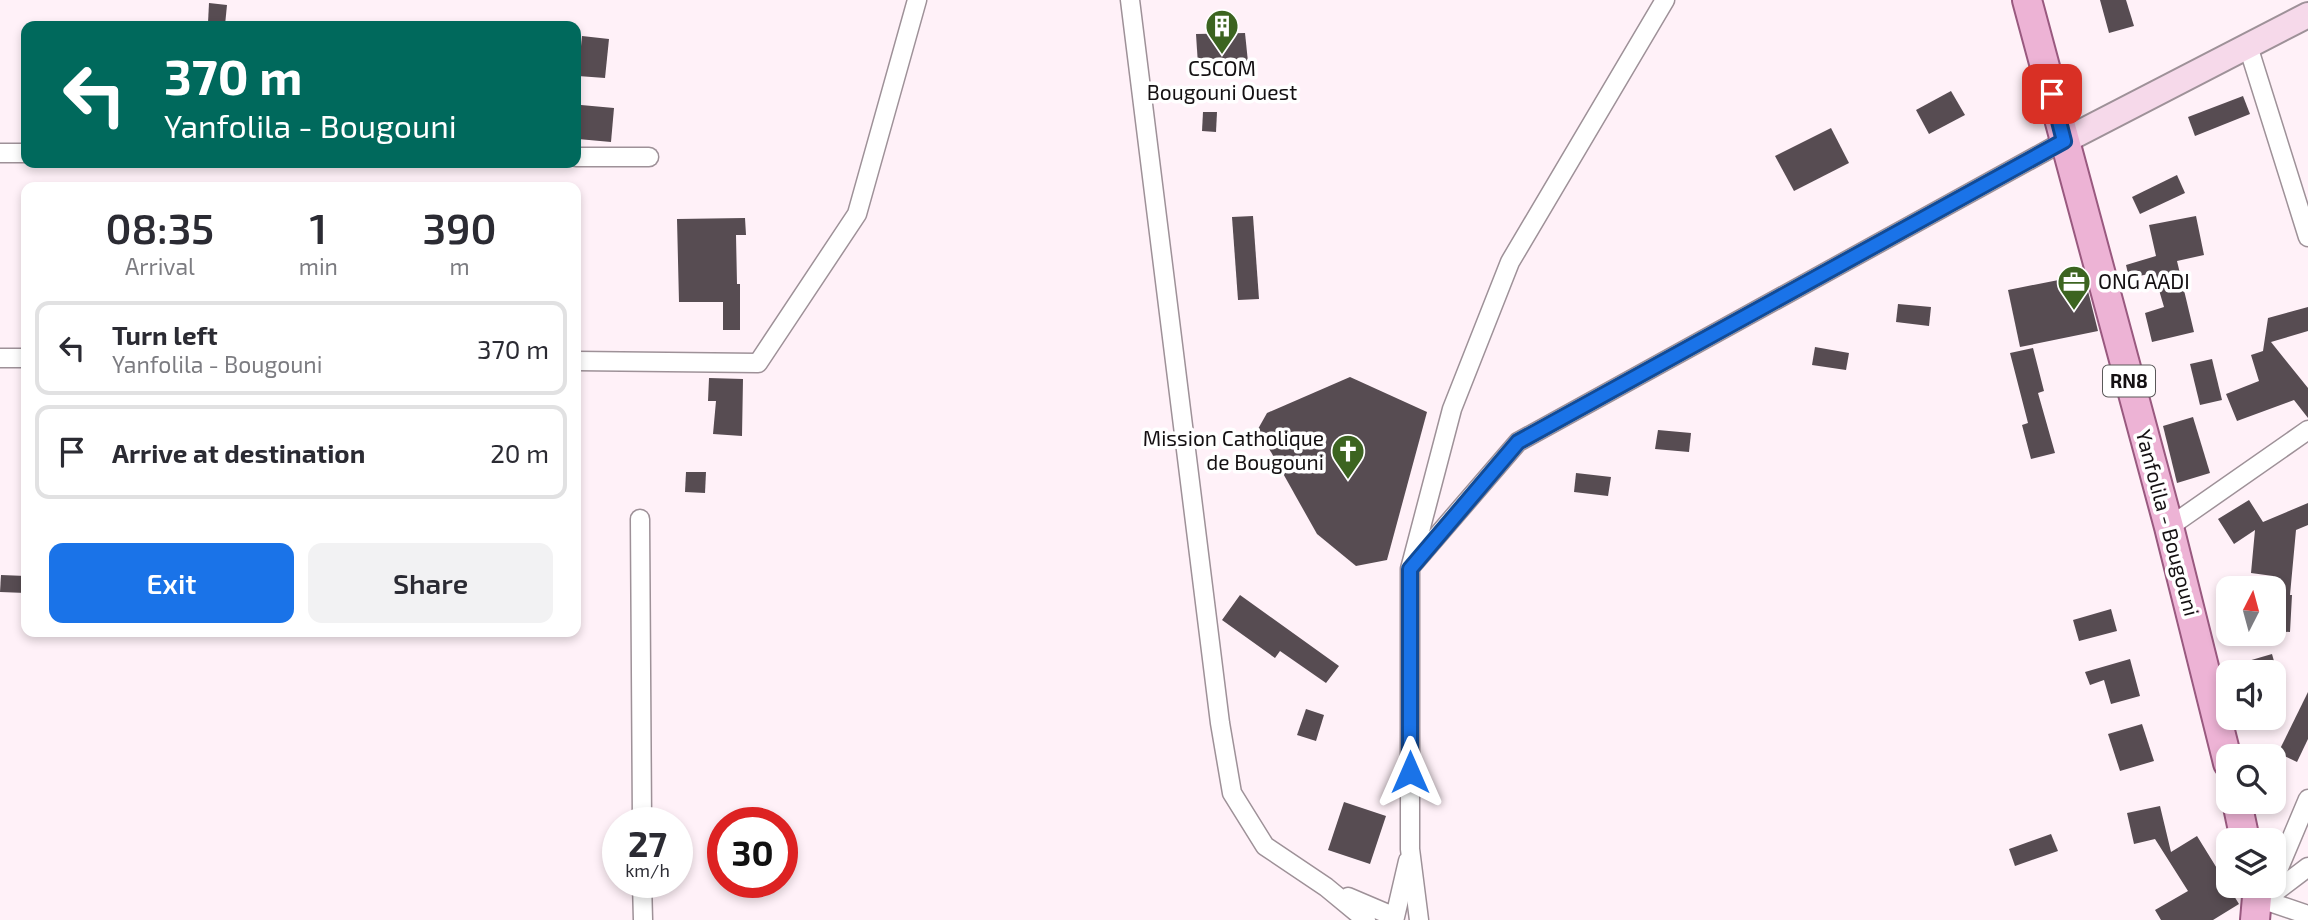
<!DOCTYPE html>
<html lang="en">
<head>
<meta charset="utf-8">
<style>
	:root { --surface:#fff; --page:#f2f2f3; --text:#2b2b33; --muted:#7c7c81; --line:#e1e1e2; --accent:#1a73e8 }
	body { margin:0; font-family:"Exo 2",sans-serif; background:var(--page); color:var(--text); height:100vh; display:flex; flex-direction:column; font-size:26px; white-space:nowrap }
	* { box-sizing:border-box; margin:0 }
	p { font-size:23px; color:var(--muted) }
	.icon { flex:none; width:38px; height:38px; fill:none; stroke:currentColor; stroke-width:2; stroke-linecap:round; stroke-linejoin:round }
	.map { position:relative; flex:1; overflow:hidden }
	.drawer { position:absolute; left:21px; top:182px; width:560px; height:455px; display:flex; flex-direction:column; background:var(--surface); border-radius:14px; box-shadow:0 4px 10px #0003 }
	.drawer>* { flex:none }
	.banner { position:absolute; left:21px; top:21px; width:560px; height:147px; border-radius:14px; box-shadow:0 4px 10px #0003; background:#00695c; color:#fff; overflow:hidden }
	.needle { width:46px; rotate:6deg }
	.tools { position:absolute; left:2216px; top:576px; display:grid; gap:14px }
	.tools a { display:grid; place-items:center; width:70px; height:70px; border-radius:14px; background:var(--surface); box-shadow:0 4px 10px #0003; font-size:35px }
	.speed { position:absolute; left:602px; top:807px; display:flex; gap:14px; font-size:35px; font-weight:700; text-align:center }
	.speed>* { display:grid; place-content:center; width:91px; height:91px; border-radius:50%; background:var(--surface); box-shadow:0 4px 10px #0003; line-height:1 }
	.speed small { font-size:18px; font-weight:400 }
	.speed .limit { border:10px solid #d22; background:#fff; color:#111 }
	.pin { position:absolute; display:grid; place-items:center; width:60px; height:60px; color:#fff; margin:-30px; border-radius:14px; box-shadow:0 4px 10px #0006 }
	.me { position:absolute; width:77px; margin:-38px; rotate:0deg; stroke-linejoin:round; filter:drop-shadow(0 0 5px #0008) }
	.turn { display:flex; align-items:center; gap:24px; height:147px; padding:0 28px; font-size:32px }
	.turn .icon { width:91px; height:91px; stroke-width:2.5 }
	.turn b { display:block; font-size:49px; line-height:60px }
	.eta { display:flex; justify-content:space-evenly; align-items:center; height:119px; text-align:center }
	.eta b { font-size:42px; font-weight:600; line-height:49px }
	.action { display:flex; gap:14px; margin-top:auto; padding:14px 28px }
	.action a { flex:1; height:80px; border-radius:14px; background:var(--accent); color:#fff; font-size:28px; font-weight:600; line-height:80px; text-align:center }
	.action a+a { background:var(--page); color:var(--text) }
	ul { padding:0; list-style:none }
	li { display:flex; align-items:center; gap:21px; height:94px; margin:0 14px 10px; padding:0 14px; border:4px solid var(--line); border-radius:14px }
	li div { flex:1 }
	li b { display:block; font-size:26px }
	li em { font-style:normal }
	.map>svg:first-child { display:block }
</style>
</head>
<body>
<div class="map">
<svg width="2308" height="920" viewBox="0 0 2308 920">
	<rect width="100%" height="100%" fill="#fff1f8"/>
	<!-- building -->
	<g fill="#574c52">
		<path d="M2100 0H2126L2134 26 2109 33Z"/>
		<path d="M209 3 227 5 225 25 208 23Z"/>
		<path d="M1245 33 1248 62 1198 65 1196 34Z"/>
		<path d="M582 36 609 39 605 78 578 76Z"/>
		<path d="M1951 91 1965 115 1929 134 1916 110Z"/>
		<path d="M2243 96 2250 114 2195 136 2188 117Z"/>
		<path d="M581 105 614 108 611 142 578 139Z"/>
		<path d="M1203 112H1217L1216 132 1202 131Z"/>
		<path d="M1831 128 1849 163 1794 191 1775 156Z"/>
		<path d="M2177 175 2185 193 2140 214 2132 197Z"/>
		<path d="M1253 216 1259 299 1238 300 1232 217Z"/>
		<path d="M2196 216 2204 255 2177 261 2194 332 2152 342 2145 313 2164 307 2154 273 2129 278 2126 265 2156 256 2149 225Z"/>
		<path d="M745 218 746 235H736L737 284H740V330H723V302H679L677 219Z"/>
		<path d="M2084 275 2098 331 2020 347 2008 290Z"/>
		<path d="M1898 304 1931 307 1929 326 1896 322Z"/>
		<path d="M2308 307V331L2271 342 2308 388V418L2294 400 2237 421 2226 394 2259 381 2251 355 2263 351 2268 318Z"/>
		<path d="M1815 347 1849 353 1846 370 1812 365Z"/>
		<path d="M2033 348 2044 391 2038 393 2055 453 2031 459 2022 425 2028 423 2010 353Z"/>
		<path d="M2212 359 2222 400 2200 405 2190 364Z"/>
		<path d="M1350 377 1427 412 1387 560 1356 566 1317 534 1258 429 1267 413Z"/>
		<path d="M709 378 743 379 742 436 713 434 716 401H708Z"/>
		<path d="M2193 417 2210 473 2177 483 2163 426Z"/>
		<path d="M1658 430 1691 433 1689 452 1655 449Z"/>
		<path d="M686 472H706L705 493 685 492Z"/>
		<path d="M1576 473 1611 477 1608 496 1574 492Z"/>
		<path d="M2249 500 2263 522 2308 503V525L2296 530 2290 595H2292L2290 632 2273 631V576L2251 573 2255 530 2234 544 2218 519Z"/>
		<path d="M1 575 26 576V593L0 592Z"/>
		<path d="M1240 595 1339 666 1326 683 1280 651 1275 658 1222 620Z"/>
		<path d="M2111 609 2117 631 2079 641 2073 620Z"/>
		<path d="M2272 654 2277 672H2224V668Z"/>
		<path d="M2130 659 2140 696 2111 704 2104 680 2090 685 2085 672Z"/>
		<path d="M2308 692V739L2297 762 2278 753Z"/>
		<path d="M1306 709 1324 715 1316 741 1297 735Z"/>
		<path d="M2142 724 2154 761 2120 771 2108 734Z"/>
		<path d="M1344 802 1386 816 1370 864 1328 850Z"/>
		<path d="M2160 806 2171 852 2197 836 2239 904 2213 920H2161L2155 910 2188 891 2155 839 2134 844 2127 813Z"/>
		<path d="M2051 834 2058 851 2015 866 2009 849Z"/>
	</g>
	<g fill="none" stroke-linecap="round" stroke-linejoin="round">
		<defs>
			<g id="street">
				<path d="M1130 0 1220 723 1232 793 1265 846 1326 887 1366 920"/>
				<path d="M2248 46 2308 237"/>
				<path d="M0 153H26"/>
				<path d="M576 157H649"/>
				<path d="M0 358H26"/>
				<path d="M576 361 758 363 857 214 917 0"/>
				<path d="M640 519 642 822"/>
				<path d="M2169 527 2308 430"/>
				<path d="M1413 564 1518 442 2064 141"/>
				<path d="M642 882 643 920"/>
				<path d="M2273 882 2308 799"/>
				<path d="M1348 897 1395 917 1408 861"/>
				<path d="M2258 898 2308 915"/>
				<path d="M2267 898 2308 867"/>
				<path d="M1419 920 1410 849V569L1452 409 1510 262 1665 0"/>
			</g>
			<path id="secondary" d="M2064 141 2308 15"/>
			<g id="primary">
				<path d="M2027 0 2169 527 2228 763"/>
				<path d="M2237 802 2245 840"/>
				<path d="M2254 886 2257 897 2255 920"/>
			</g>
		</defs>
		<!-- street casing -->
		<use href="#street" stroke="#9e9198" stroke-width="21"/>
		<!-- secondary casing -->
		<use href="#secondary" stroke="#9e9198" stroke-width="28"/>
		<!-- primary casing -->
		<use href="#primary" stroke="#99597f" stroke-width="32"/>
		<!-- street -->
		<use href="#street" stroke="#fff" stroke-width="18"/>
		<!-- secondary -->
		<use href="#secondary" stroke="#f6d9ea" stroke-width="24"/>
		<!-- primary -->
		<use href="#primary" stroke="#edb3d5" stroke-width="28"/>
	</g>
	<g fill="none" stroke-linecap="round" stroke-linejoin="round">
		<defs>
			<path id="route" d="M1410 772V569L1518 442 2064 141 2052 94"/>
		</defs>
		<!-- route casing -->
		<use href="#route" stroke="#114b97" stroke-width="18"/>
		<!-- route -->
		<use href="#route" stroke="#1a73e8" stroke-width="12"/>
	</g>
	<!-- icons -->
	<defs>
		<symbol id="building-pin" viewBox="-11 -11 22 30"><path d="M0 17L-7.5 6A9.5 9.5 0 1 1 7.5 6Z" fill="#3c6420" stroke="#fff"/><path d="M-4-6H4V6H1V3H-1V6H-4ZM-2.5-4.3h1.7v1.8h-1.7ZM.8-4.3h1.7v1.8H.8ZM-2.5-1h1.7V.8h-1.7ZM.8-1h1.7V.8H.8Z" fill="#fff"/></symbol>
		<symbol id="office-pin" viewBox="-11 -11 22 30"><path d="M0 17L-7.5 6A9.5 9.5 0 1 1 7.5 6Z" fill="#3c6420" stroke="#fff"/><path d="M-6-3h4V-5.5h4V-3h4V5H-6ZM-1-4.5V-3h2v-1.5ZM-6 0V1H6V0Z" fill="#fff"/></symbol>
		<symbol id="church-pin" viewBox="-11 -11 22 30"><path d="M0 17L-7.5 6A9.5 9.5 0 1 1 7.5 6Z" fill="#3c6420" stroke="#fff"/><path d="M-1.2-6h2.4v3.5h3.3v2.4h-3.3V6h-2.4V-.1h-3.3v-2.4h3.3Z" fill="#fff"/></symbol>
	</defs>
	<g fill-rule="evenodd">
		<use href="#building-pin" x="1203" y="7" width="38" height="52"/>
		<use href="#office-pin" x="2055" y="263" width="38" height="52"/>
		<use href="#church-pin" x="1329" y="432" width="38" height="52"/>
	</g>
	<g text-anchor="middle" stroke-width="7" stroke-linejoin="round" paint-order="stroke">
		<!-- shield labels -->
		<rect fill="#fff" stroke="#5a5859" stroke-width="2" x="2103" y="365.5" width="52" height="31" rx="5"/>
		<g font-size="19" font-weight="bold" fill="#141012">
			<text x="2129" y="388">RN8</text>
		</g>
		<!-- poi labels -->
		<g font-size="21" fill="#141012" stroke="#fff">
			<text x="1222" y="76">CSCOM<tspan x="1222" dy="24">Bougouni Ouest</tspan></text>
			<text x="2098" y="289" text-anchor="start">ONG AADI</text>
			<text x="1324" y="446" text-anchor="end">Mission Catholique<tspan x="1324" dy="24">de Bougouni</tspan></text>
		</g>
		<!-- street labels -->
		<g font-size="21" fill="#141012" stroke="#fff">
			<text transform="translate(2167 523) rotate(75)" y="7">Yanfolila - Bougouni</text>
		</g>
	</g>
</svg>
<div class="tools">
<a><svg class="needle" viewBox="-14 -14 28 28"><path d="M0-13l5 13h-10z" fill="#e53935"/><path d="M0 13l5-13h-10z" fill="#7c7c81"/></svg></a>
<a><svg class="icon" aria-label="sound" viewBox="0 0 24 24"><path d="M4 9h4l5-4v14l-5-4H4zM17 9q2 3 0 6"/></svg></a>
<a><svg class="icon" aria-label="search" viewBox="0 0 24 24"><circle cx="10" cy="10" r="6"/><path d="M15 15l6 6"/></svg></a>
<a><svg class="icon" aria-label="layers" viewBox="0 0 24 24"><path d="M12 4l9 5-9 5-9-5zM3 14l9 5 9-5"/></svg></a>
</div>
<div class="speed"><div>27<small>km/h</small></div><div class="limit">30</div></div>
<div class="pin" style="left:2052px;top:94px;background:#d93025"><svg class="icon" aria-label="arrive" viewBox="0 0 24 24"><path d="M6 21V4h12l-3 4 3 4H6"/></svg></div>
<svg class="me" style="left:1410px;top:772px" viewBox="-20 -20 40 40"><path d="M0-17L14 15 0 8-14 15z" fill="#1a73e8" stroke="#fff" stroke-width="4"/></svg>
<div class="banner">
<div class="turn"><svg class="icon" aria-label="left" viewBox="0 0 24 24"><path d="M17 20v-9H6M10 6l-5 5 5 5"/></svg><div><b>370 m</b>Yanfolila - Bougouni</div></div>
</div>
<section class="drawer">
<div class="eta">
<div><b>08:35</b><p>Arrival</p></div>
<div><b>1</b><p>min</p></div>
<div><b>390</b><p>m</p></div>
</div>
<ul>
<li><svg class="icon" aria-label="left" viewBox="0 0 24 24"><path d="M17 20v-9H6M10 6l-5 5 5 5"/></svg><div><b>Turn left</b><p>Yanfolila - Bougouni</p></div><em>370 m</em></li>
<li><svg class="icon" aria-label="arrive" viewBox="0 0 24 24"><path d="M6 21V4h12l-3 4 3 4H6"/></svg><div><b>Arrive at destination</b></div><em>20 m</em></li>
</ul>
<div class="action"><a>Exit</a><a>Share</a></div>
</section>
</div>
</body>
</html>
